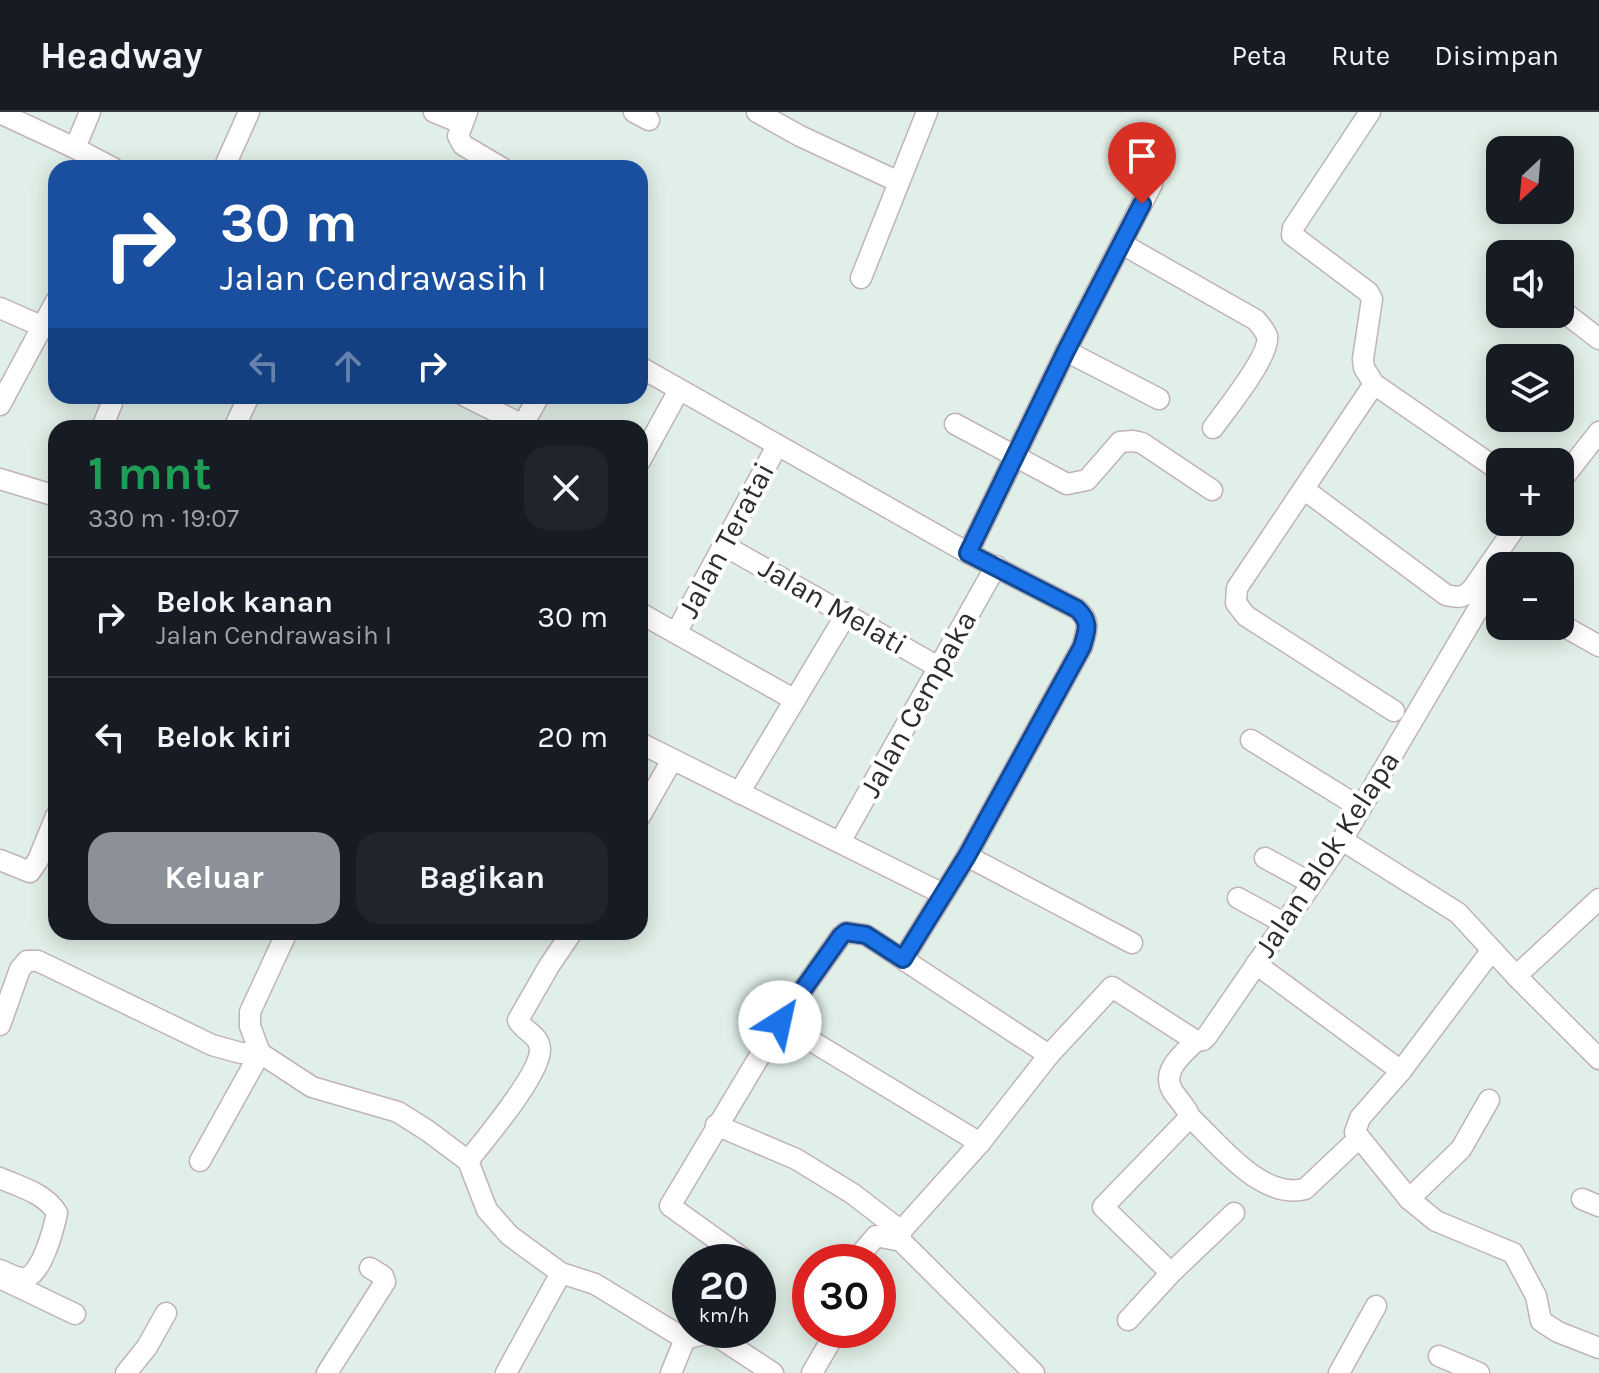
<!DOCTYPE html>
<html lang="id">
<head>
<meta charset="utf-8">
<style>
	:root { --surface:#171b24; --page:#20242c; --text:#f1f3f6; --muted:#9ea1a6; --line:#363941; --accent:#8c9099 }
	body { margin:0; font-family:Karla,sans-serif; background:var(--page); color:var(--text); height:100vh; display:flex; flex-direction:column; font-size:30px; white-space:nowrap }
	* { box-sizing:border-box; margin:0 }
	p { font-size:26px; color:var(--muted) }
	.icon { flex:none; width:44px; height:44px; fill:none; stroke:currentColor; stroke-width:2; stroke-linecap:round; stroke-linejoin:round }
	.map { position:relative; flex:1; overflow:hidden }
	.drawer { position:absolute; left:48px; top:308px; width:600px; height:520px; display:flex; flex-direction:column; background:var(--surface); border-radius:24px; box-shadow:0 4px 20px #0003 }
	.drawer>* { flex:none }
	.hud { position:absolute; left:48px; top:48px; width:600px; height:244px; border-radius:24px; box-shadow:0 4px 20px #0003; background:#1a4fa0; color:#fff; overflow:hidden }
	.needle { width:52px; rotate:206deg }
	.buttons { position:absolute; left:1486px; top:24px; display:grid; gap:16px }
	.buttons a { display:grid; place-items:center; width:88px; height:88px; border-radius:16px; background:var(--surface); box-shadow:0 4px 20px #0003; font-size:40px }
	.speed { position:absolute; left:672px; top:1132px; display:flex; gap:16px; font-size:40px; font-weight:700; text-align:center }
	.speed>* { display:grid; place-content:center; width:104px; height:104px; border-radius:50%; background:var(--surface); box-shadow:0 4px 20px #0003; line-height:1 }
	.speed small { font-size:20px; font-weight:400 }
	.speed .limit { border:12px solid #d22; background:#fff; color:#111 }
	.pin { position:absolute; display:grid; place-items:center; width:68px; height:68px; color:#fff; margin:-82px -34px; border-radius:50% 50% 50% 0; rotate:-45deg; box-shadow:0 0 8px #0007 }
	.pin .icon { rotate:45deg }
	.me { position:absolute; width:88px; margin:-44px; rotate:35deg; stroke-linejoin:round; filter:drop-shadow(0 0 6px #0008) }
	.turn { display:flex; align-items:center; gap:28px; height:168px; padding:0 40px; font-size:36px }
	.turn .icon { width:104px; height:104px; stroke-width:2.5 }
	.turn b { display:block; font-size:56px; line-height:68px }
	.lanes { display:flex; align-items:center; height:76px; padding:0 40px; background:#0003; justify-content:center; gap:40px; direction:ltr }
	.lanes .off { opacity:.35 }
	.round { display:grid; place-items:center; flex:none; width:84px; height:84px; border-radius:24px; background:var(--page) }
	.overview { display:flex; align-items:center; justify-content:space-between; height:136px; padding:0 40px }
	h1 { font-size:48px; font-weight:700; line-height:60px; color:#1e9e55 }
	.action { display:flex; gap:16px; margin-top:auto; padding:16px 40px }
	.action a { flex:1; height:92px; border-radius:24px; background:var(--accent); color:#fff; font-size:32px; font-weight:700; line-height:92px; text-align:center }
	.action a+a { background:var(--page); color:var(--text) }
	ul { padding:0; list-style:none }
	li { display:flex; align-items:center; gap:24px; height:120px; padding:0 40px; border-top:2px solid var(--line) }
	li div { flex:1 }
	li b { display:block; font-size:30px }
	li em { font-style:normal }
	header { display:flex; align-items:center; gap:48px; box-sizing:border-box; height:112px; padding:0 40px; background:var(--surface); border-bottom:2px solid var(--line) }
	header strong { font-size:38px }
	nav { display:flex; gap:44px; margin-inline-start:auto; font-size:28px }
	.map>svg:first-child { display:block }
</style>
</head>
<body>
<header>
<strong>Headway</strong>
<nav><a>Peta</a><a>Rute</a><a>Disimpan</a></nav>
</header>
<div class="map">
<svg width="1599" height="1261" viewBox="0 0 1599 1261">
	<rect width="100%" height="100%" fill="#e0efe7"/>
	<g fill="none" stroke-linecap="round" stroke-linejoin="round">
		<defs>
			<g id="street">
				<path d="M90 0 75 36 113 56"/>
				<path d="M434 0 461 11"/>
				<path d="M467 0 458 24 463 33 502 56"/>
				<path d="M634 0 649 8"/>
				<path d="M757 0 800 24 899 70"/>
				<path d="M1370 0 1293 116 1292 123 1368 180 1372 187 1363 247 1364 256 1374 272 1500 359"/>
				<path d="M0 1 75 36"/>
				<path d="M224 56 249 0"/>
				<path d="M1122 132 1256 208C1259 212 1265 218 1267 224 1271 243 1225 299 1213 316"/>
				<path d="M861 166 927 0"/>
				<path d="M0 196 41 214"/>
				<path d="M1560 197 1599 227"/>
				<path d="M1066 239 1159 287"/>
				<path d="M640 255 968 441 1077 497C1091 509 1087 518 1082 535L967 744 903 847"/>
				<path d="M1374 272 1237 476 1236 491 1246 504 1394 599"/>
				<path d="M465 284 523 313"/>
				<path d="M0 293 56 189"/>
				<path d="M955 312 1067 372 1087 368 1120 330 1133 329 1142 331 1212 378"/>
				<path d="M102 316 112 291"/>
				<path d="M234 316 249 284"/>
				<path d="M521 316 539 284"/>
				<path d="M640 349 679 278"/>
				<path d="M0 367 56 384"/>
				<path d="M1560 370 1599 320"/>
				<path d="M1305 378 1446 483C1459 486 1464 486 1473 476L1519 410"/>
				<path d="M725 434 940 556"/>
				<path d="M968 441 1066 239 1152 72"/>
				<path d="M640 501 795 588"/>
				<path d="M1560 512 1599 534"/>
				<path d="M676 521 777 334"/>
				<path d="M1251 628 1361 696"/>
				<path d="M640 631 943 782"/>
				<path d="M739 681 847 501"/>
				<path d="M640 704 672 648"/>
				<path d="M1342 728 1458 801 1516 864 1599 947"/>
				<path d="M840 730 996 454"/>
				<path d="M967 744 1132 831"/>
				<path d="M1265 746 1311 771"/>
				<path d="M0 748 30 760 38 748 56 704"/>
				<path d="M1238 786 1284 811"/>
				<path d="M1492 838 1401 959 1360 1006 1355 1020 1409 1087 1436 1109 1513 1141 1536 1184 1541 1209 1558 1220 1599 1236"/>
				<path d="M1256 852 1401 959"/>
				<path d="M1516 864 1599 787"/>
				<path d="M780 910 980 1031"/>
				<path d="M0 913 20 857 27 849H38L212 933 241 941H260L250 914V900L287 820"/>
				<path d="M1196 929C1184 941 1161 958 1172 978 1178 988 1186 994 1190 1005 1219 1032 1261 1088 1305 1077L1359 1026"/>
				<path d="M716 1013 796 1047 853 1082 901 1119"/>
				<path d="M200 1049 260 941 312 975 398 1000 428 1019 468 1049 487 1098 509 1123 561 1161 595 1172 685 1227 704 1222 715 1223 773 1261"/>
				<path d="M468 1049C485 1027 541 962 540 937 539 922 523 919 518 908L549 854 572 820"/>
				<path d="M0 1066C20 1075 45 1081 57 1101 54 1115 42 1163 25 1166 17 1167 7 1161 0 1158"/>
				<path d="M1409 1087 1461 1037 1489 988"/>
				<path d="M1582 1087 1599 1094"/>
				<path d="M748 1150 670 1094 780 910 841 824 846 820 866 823 1049 943"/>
				<path d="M854 1150 876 1124 901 1129"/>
				<path d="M1171 1161 1103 1095 1190 1005"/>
				<path d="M4 1168 75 1202"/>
				<path d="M1128 1208 1171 1161 1234 1101"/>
				<path d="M1439 1244 1479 1261"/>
				<path d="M126 1261 147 1235 166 1201"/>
				<path d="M327 1261 385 1170 383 1164 370 1156"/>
				<path d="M506 1261 561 1161"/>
				<path d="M671 1261 685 1227"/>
				<path d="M812 1261 837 1218"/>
				<path d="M1034 1261 901 1129V1119L980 1031 1049 943 1112 875 1196 929 1203 928 1207 924 1342 728 1500 460"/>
				<path d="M1339 1261 1376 1194"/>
			</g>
		</defs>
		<!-- street casing -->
		<use href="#street" stroke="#c1b3b7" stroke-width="23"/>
		<!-- street -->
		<use href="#street" stroke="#fff" stroke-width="20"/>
	</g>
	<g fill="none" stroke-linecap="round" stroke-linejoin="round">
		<defs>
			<path id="route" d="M780 910 841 824 846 820 866 823 903 847 967 744 1082 535C1087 518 1091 510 1077 497L968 441 1066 239 1142 92"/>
		</defs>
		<!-- route casing -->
		<use href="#route" stroke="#114b97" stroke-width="20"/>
		<!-- route -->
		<use href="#route" stroke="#1a73e8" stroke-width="14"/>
	</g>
	<g text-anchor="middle" stroke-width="8" stroke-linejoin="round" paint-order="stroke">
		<!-- street labels -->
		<g font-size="30" fill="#2d2d2d" stroke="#fff">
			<text transform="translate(726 428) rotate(-62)" y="10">Jalan Teratai</text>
			<text transform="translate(833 494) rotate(30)" y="10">Jalan Melati</text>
			<text transform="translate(918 592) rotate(-61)" y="10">Jalan Cempaka</text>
			<text transform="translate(1327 742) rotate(-57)" y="10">Jalan Blok Kelapa</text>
		</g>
	</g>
</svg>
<div class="buttons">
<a><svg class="needle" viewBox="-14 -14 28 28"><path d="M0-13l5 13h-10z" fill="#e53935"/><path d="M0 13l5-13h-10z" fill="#9ea1a6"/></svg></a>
<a><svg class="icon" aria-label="sound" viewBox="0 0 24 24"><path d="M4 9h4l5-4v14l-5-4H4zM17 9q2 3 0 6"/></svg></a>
<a><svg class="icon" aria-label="layers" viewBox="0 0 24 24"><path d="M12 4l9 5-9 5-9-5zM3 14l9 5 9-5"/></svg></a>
<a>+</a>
<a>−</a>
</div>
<div class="speed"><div>20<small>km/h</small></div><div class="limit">30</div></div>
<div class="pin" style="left:1142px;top:92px;background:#d93025"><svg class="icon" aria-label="arrive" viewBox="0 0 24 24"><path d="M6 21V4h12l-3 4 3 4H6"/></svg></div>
<svg class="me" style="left:780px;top:910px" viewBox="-20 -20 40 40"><circle r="19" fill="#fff"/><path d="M0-13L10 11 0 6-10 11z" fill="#1a73e8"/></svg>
<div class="hud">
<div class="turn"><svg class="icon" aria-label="right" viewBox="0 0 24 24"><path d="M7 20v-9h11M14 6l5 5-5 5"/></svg><div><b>30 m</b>Jalan Cendrawasih I</div></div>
<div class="lanes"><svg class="icon off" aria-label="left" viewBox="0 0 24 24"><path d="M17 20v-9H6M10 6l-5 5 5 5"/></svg><svg class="icon off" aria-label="ahead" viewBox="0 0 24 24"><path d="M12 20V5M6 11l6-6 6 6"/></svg><svg class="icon" aria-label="right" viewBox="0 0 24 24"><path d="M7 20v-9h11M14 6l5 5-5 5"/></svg></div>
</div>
<section class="drawer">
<div class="overview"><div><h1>1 mnt</h1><p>330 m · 19:07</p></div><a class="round"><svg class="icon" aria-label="close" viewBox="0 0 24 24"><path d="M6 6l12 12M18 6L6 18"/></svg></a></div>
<ul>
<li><svg class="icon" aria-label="right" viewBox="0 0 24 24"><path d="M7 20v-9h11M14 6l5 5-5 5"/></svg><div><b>Belok kanan</b><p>Jalan Cendrawasih I</p></div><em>30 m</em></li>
<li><svg class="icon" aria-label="left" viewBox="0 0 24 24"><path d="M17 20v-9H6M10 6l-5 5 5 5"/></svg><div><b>Belok kiri</b></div><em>20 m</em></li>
</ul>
<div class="action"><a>Keluar</a><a>Bagikan</a></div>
</section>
</div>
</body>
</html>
